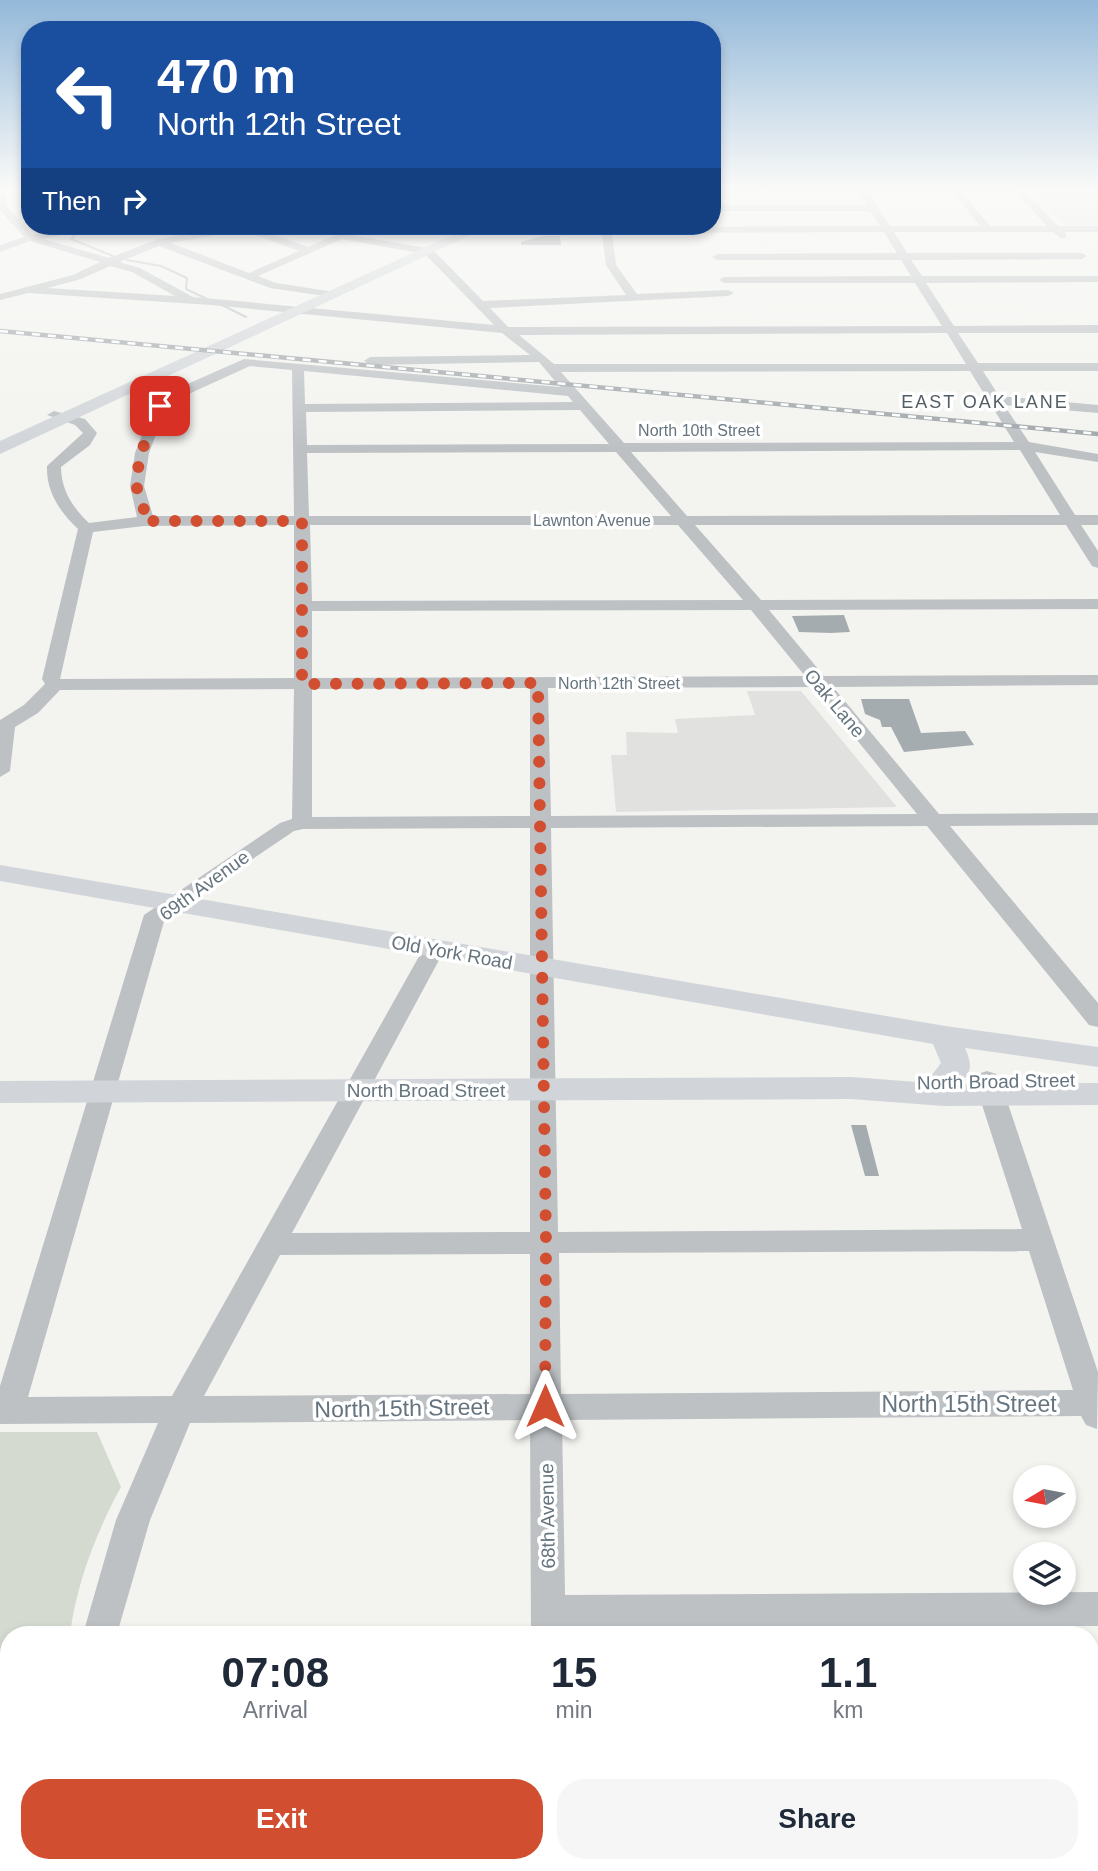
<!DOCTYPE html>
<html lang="en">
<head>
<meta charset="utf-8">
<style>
	:root { --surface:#fff; --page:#f6f6f7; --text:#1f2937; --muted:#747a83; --accent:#d24e31 }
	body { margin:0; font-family:Helvetica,sans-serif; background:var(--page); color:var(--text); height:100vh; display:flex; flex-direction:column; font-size:26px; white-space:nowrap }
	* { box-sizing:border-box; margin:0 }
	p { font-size:23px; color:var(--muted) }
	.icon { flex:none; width:38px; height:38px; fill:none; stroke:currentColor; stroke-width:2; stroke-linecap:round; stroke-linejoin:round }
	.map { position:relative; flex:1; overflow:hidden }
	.panel { position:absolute; left:0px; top:1626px; width:1099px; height:247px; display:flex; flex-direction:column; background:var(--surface); border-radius:28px 28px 0 0; box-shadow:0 4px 10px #0003 }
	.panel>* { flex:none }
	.banner { position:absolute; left:21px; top:21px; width:700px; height:214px; border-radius:28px; box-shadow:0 4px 10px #0003; background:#1a4fa0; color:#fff; overflow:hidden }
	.needle { width:46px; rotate:260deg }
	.tools { position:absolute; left:1013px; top:1465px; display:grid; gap:14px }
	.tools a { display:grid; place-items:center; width:63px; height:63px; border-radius:50%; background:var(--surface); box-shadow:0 4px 10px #0003; font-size:35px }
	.pin { position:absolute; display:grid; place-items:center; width:60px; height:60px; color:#fff; margin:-30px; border-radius:14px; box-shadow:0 4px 10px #0006 }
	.me { position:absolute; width:77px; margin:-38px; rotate:0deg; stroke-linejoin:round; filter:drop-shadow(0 0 5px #0008) }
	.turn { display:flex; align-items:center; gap:24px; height:147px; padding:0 21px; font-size:32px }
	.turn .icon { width:91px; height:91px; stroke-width:2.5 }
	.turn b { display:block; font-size:49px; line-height:60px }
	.then { display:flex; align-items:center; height:66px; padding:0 21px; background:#0003; gap:14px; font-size:26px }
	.eta { display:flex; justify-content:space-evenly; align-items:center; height:119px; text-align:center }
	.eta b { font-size:42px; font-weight:700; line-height:49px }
	.cta { display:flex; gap:14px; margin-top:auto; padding:14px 21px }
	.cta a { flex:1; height:80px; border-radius:28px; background:var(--accent); color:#fff; font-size:28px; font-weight:700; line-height:80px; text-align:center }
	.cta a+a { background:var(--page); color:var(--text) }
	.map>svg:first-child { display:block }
</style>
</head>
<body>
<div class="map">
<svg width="1098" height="1871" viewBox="0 0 1098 1871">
	<rect width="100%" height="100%" fill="#f3f3f0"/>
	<!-- built -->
	<g fill="#e1e2e0">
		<path d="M1027 187H1098V225H1064Z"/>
		<path d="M747 691H801L897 807 616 812 611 755H627L626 732 678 733 675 719 755 715Z"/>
		<rect x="265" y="1864" width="239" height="7"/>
	</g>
	<!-- green -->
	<path fill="#d5dad1" d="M0 1432H97L121 1487C96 1533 77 1582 70 1634H9V1864H40L39 1871H0Z"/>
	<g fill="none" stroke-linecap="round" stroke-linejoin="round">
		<!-- stream -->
		<g stroke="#b6c1c4" stroke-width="2">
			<path d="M75 226 76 234 71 239 113 256"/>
			<path d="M127 260 161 266 187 278 186 289 207 299"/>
			<path d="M222 305 246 317"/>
		</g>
	</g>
	<!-- building -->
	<g fill="#a5acb0">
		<path d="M542 236H560L561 245H521V242Z"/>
		<path d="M844 615 850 632 830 633 799 632 792 616Z"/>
		<path d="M861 699H909L921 733 965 731 974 745 904 752 891 727H882L880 720 865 714Z"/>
		<path d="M851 1125H866L879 1176H865Z"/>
	</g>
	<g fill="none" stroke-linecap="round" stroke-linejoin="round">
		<!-- minor -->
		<g fill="#bdc1c4" fill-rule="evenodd">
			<path d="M0 187H7L6 205 32 235 81 226H101L43 239 109 258 159 239 233 226H257L255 228 308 247 352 228 357 231 351 235 432 249 483 301 626 295 606 265 602 233H457L453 228 880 226 870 211H712V205H867L859 192 712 193V187H1021L1058 226H1098V232H1064L1067 236 1062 239 1053 232H894L907 253H1082L1087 256 1082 259 911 260 922 276H1098V282L926 283 954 326 1098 325V333H958L978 363H1098V371H983L999 396 1098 405V413L1004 405 1029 442 1098 454V462L1035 452 1075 515H1098V525H1081L1098 551V568L1092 566 1066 525H695L761 600 1098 599V609L769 610 824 676 1098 675V685L833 687 939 814 1098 813V825L950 826 1098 1003V1027L1089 1025 927 826 551 828 558 1232 1022 1229 974 1080 978 1074 987 1071 996 1074 1000 1080 1098 1372 1097 1429 1086 1425 1081 1416 562 1420 565 1595 1098 1592V1626L566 1628 565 1634H531L530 1420 190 1423 150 1520 117 1634H83L116 1520 158 1423 0 1424V1386L144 915 280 823 292 819 294 689 60 690 38 713 15 727 10 771 0 777V720L24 705 45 684 42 679 78 529C60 512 46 492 47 466L83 433 75 425 47 415 54 411 85 419 97 433 90 445 61 467C61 490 73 508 89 523L137 517 130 486 135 453 153 406 183 386 244 359 560 387 539 362 370 365 364 361 370 357 530 355 502 333 211 305 28 293 0 300V294L73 275 100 262 30 241 0 252V245L24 237 0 210ZM868 192H953L980 226H890ZM962 192H1015L1047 226H990ZM242 230 299 251 249 273 171 243ZM884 232 897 253 717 254 712 257 717 260H901L911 276 724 277 719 280 724 283H915L942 326 515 327H508L490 308 728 296 734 293 728 290 637 294 616 265 612 233ZM342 239 425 254 494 325 193 297 140 268 119 262 159 246 270 288 324 296 330 293 328 291 276 283 258 276ZM110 266 132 272 175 296 48 288 81 279ZM947 333 966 364H554L519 335ZM250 366 292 370 294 516H153L144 486 149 453 166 408 193 392ZM304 371 568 396 573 402 305 404ZM970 371 1014 442 624 443 561 372ZM580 410 609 444 307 445 306 412ZM1020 450 1060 515 687 516 631 452ZM616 452 671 516H309L307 453ZM294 525V678L60 679 93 532 144 526ZM310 525H678L743 600 312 601ZM751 610 805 676 312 678V611ZM814 687 917 814 551 816 548 688ZM530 688V816L312 817V689ZM530 828V1232L292 1233 445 949 442 944H426L172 1396 28 1397 165 918 294 831 303 829ZM1029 1251 1073 1390 561 1394 559 1253ZM530 1254V1394L204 1396 280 1255Z"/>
			<path d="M1098 1847V1871H1046L1049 1864H1090V1848Z"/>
			<rect x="52" y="1864" width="40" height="7"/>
			<rect x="531" y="1864" width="40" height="7"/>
		</g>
		<!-- major -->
		<path fill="#d1d5d9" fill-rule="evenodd" d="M0 865 945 1026 1098 1047V1067L965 1048C972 1064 973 1072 959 1084L1098 1083V1105L944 1106 851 1099 0 1103V1081L851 1077 930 1083 928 1080 941 1063 933 1044 0 881Z"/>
		<!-- highway -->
		<path fill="#d1d5d9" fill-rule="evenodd" d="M472 226H490L0 454V441Z"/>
		<defs>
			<path id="rail" d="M0 331 1098 434"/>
		</defs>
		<!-- rail casing -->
		<use href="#rail" stroke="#9fa5a9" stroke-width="4.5"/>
		<!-- rail -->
		<use href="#rail" stroke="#fff" stroke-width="2.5" stroke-dasharray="8" stroke-linecap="butt"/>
	</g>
	<!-- sky -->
	<linearGradient id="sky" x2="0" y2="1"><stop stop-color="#94b9da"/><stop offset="0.42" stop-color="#fafaf8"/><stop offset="1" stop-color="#fafaf8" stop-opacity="0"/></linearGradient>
	<rect width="1098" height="449" fill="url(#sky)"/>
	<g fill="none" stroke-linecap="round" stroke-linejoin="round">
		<!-- route -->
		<path stroke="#d24e31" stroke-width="12" stroke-dasharray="0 21.6" d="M160 406C150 424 134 468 137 488 139 500 147 509 144 521H302V684L538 683 546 1243 545 1406"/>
	</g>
	<g text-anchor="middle" stroke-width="7" stroke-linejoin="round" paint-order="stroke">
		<!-- far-street labels -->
		<g font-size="16" fill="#65747e" stroke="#fff">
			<text x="699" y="436">North 10th Street</text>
			<text x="592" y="526">Lawnton Avenue</text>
			<text x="619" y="689">North 12th Street</text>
		</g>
		<!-- far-neighbourhood labels -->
		<g font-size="18" letter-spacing="2" fill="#525d64" stroke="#fff">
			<text x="985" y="408">EAST OAK LANE</text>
		</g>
		<!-- street labels -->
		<g font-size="19" fill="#65747e" stroke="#fff">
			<text transform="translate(835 703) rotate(50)" y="7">Oak Lane</text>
			<text transform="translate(204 885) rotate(-36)" y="7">69th Avenue</text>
			<text transform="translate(452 952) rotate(10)" y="7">Old York Road</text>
			<text transform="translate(996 1081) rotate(-1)" y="7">North Broad Street</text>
			<text x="426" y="1097">North Broad Street</text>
			<text transform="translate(547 1516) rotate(-91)" y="7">68th Avenue</text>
		</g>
		<!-- near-street labels -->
		<g font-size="23" fill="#65747e" stroke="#fff">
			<text x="969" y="1412">North 15th Street</text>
			<text transform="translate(402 1408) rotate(-1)" y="8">North 15th Street</text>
		</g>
	</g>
</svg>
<div class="tools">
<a><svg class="needle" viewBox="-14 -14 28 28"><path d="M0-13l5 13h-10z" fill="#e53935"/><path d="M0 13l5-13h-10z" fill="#747a83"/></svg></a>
<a><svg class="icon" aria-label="layers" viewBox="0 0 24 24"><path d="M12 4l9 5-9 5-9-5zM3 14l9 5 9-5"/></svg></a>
</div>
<div class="pin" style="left:160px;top:406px;background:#d93025"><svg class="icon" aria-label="arrive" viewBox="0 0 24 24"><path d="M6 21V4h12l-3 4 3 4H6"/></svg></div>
<svg class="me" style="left:545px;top:1406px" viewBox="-20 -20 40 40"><path d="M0-17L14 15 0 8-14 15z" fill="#d24e31" stroke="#fff" stroke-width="4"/></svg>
<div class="banner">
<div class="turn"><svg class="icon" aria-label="left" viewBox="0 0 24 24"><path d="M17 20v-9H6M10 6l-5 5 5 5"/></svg><div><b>470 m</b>North 12th Street</div></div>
<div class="then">Then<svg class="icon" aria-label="right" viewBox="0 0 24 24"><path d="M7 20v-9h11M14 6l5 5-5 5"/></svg></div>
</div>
<section class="panel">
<div class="eta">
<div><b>07:08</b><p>Arrival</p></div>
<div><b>15</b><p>min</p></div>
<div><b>1.1</b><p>km</p></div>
</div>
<div class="cta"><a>Exit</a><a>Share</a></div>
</section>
</div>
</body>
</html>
